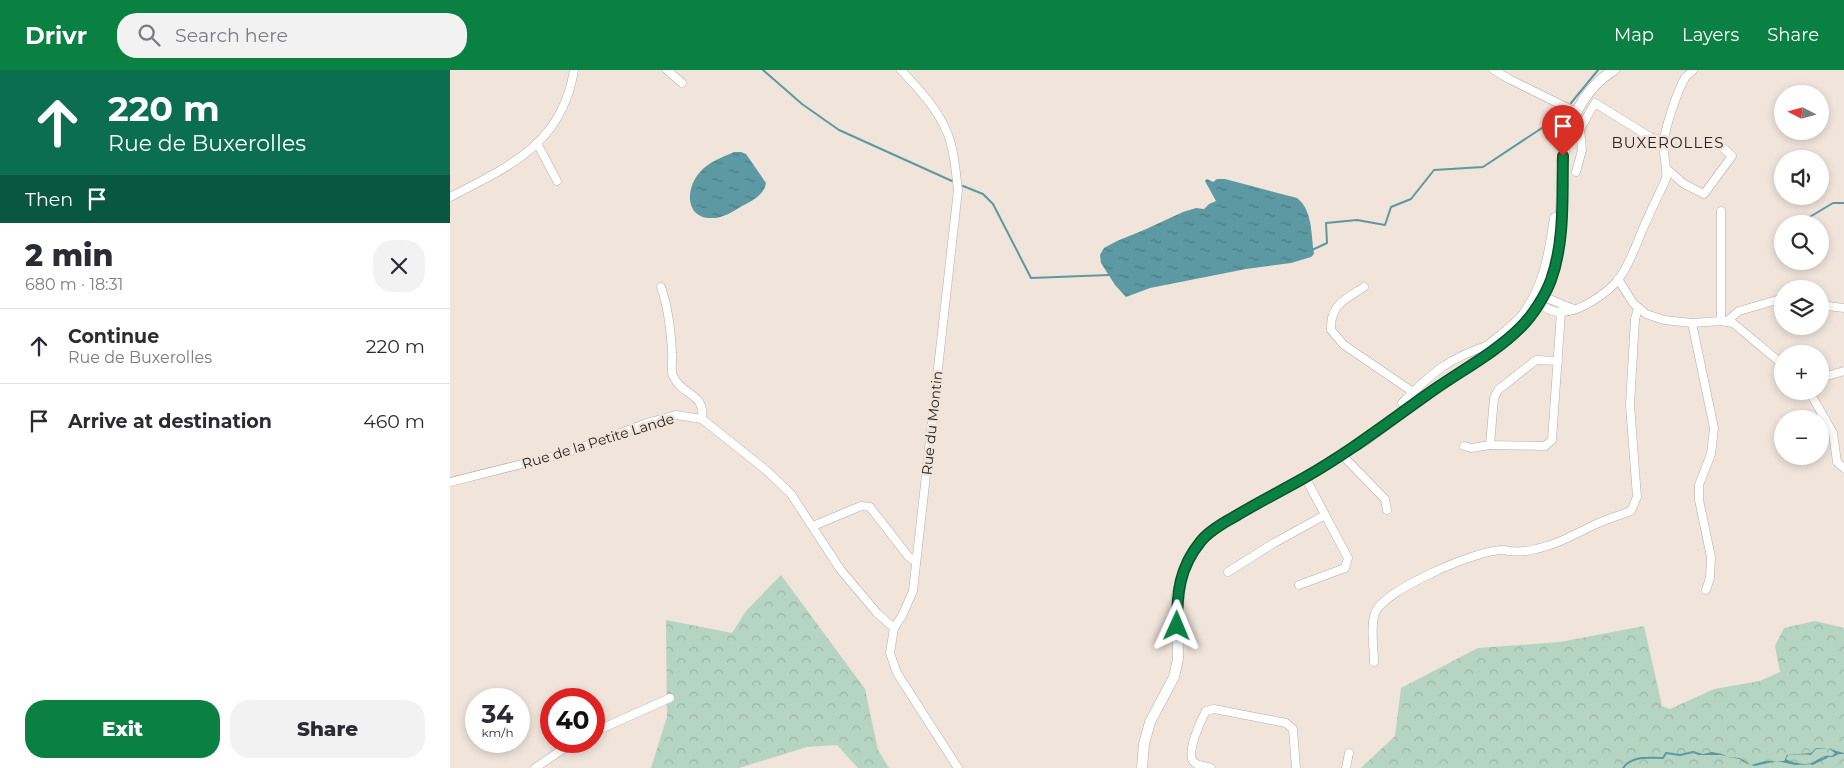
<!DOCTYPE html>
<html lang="en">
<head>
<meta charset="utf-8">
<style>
	:root { --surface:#fff; --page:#f2f2f3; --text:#2b2b33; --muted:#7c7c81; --line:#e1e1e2; --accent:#0b8043 }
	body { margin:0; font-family:Montserrat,sans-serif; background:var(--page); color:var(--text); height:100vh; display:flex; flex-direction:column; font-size:19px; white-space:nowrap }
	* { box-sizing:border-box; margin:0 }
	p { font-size:16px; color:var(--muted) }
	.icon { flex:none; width:28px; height:28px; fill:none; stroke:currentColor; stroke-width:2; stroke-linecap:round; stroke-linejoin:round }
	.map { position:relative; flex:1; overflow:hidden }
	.side { display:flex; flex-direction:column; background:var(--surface); width:450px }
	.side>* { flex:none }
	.top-card { background:#0b6e4f; color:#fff; overflow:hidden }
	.needle { width:32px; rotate:276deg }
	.buttons { position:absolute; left:1324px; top:15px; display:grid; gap:10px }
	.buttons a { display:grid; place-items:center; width:55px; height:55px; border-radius:50%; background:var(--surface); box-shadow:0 2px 8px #0003; font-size:25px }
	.speed { position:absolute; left:15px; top:618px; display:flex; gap:10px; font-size:25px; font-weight:700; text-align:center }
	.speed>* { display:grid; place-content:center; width:65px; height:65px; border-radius:50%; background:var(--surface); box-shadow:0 2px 8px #0003; line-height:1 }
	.speed small { font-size:12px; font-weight:400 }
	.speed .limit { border:8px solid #d22; background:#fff; color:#111 }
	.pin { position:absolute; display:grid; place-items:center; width:42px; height:42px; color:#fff; margin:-51px -21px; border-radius:50% 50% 50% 0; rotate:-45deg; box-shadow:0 0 5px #0007 }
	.pin .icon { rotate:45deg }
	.me { position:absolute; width:55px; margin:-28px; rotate:1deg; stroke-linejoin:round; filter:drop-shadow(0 0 4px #0008) }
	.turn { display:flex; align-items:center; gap:18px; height:105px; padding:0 25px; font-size:22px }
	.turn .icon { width:65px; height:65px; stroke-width:2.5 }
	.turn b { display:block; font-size:35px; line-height:42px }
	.then { display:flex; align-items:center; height:48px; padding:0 25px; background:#0003; gap:10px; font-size:19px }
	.round { display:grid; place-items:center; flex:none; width:52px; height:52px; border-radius:20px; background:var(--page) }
	.overview { display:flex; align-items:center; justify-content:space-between; height:85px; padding:0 25px }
	h1 { font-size:30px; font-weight:800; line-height:38px }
	.action { display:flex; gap:10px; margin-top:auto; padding:10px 25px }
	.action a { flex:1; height:58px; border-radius:20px; background:var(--accent); color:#fff; font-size:20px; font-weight:800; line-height:58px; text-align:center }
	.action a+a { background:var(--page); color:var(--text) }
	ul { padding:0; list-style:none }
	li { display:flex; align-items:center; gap:15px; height:75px; padding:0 25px; border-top:1px solid var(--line) }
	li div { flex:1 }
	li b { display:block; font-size:19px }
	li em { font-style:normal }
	header { display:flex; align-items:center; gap:30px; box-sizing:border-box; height:70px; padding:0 25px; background:var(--accent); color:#fff }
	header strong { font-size:24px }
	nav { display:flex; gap:28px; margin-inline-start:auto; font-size:18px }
	.search { width:350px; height:45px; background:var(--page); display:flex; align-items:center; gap:12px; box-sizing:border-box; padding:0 18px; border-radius:20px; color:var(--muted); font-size:19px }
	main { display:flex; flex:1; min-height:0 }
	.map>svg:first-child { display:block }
</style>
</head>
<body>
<header>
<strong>Drivr</strong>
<div class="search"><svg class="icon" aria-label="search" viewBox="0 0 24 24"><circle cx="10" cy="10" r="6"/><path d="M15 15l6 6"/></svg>Search here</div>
<nav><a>Map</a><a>Layers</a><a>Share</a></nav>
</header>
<main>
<section class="side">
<div class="top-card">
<div class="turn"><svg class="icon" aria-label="ahead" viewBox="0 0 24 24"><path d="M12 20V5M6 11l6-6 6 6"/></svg><div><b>220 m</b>Rue de Buxerolles</div></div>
<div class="then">Then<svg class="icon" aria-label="arrive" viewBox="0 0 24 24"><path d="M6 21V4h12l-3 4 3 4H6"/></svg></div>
</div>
<div class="overview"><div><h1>2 min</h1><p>680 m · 18:31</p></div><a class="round"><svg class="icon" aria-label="close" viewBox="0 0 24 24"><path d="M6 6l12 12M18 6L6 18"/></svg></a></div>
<ul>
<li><svg class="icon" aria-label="ahead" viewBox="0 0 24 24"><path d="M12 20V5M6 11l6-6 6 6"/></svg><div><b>Continue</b><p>Rue de Buxerolles</p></div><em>220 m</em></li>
<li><svg class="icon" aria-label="arrive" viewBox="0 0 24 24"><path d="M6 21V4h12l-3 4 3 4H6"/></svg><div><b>Arrive at destination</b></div><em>460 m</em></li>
</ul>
<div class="action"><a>Exit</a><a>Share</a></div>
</section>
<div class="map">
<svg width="1394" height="698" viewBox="0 0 1394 698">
	<defs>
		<pattern id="forest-crowns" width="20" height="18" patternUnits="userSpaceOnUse" patternTransform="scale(1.25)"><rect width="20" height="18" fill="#b6d4c2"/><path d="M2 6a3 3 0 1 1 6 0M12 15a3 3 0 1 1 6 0" fill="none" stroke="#9cb6a6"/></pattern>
		<pattern id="water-ripples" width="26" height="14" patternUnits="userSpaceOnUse" patternTransform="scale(1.25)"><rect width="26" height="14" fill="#5c99a2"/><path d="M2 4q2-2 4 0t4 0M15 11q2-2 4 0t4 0" fill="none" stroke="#4c7c83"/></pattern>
	</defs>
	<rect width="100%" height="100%" fill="#f0e4db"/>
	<!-- forest -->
	<g fill="url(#forest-crowns)">
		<path d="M331 505 415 619 428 680 439 698H408L387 675 357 677 289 698H201L217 647 216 550 282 563 296 541Z"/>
		<path d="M1365 551 1394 558V698H911L945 666 951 618 1028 578 1110 572 1194 556 1212 636 1220 639 1264 619 1310 611 1330 602 1325 576 1334 558Z"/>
	</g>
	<!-- water -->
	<g fill="url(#water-ripples)" fill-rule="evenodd">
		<path d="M284 82H291L296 84 316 113C314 125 302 131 292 136 284 141 273 148 264 148 234 150 235 117 251 101 259 92 273 87 284 82Z"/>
		<path d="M757 109 763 112 767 109H775L847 128C863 140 861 166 864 184L861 187 841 193 796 199 700 218 676 227 665 215 651 193 650 185 654 178 667 171 694 160 733 142 746 138 754 139 759 134 766 131 755 111Z"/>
		<path d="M1366 678 1379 679 1394 683V684H1389L1383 687H1373L1364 694 1345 695 1327 691 1305 696C1300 695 1292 692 1290 689L1278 687 1272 685H1248L1249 683 1253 684 1262 682 1272 684 1278 687 1290 688 1301 695 1315 691H1334L1337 685 1361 683ZM1366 679H1379L1385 683 1382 686C1373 685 1371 688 1364 692 1356 696 1343 693 1336 689L1338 685C1346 685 1352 684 1361 685Z"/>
	</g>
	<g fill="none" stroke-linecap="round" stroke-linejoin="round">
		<!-- stream -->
		<g stroke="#5c99a2" stroke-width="2">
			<path d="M313 0 352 34 389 60 502 111"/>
			<path d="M1121 33 1148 0"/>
			<path d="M513 116 533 124 543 134 581 208 659 205"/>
			<path d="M1348 154 1383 133H1394"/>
			<path d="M862 180 877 173 876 153 907 150 935 155 941 137 961 129 984 100 1033 97 1110 46 1114 42"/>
			<path d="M1362 694 1377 687"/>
			<path d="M1173 698C1182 685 1199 688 1213 688L1216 683 1230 685 1243 682 1249 684"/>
		</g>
		<defs>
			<g id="minor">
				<path d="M217 0 232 13"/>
				<path d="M451 0C471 21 494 46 501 74 505 88 506 105 508 120L463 521 452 546 444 558 440 583 447 603 508 698"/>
				<path d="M1044 0 1059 9 1126 42"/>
				<path d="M87 73 107 111"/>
				<path d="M1218 100 1234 114 1254 124 1282 86 1269 74"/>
				<path d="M1126 102 1132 80 1130 59 1145 33 1200 67 1214 71"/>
				<path d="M0 127C60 96 112 74 124 0"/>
				<path d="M1168 209 1183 233 1196 244 1214 250 1242 253 1271 251 1283 253 1332 294"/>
				<path d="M211 217C218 237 221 262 222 283 223 290 220 299 223 306 232 326 256 323 252 349"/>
				<path d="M914 217C895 230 880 234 881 260L894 275 963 322"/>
				<path d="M1370 235 1394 238"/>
				<path d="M1124 239C1110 235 1100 227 1085 225 1090 236 1099 242 1112 242 1130 242 1157 223 1168 210 1179 196 1185 177 1192 161 1199 144 1208 126 1216 109 1218 96 1212 84 1214 71 1215 58 1228 19 1235 8 1237 5 1241 3 1243 0"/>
				<path d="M1271 251V141"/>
				<path d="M1277 251 1289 241 1327 230 1332 231"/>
				<path d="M1242 253 1264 358 1261 384 1249 415V430L1261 487 1260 508 1256 520"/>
				<path d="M1108 291 1086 290 1048 320 1044 328 1040 375 1095 376 1102 370 1111 242"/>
				<path d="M1370 308 1394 301"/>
				<path d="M1359 321 1383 363 1387 392 1394 398"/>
				<path d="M952 333C983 302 997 289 1039 275"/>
				<path d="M1014 376 1021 378 1040 375"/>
				<path d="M892 385 935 429 937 440"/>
				<path d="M0 412 116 383 200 352 226 345 252 349 316 400 341 424 390 499 427 543 444 558"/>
				<path d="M363 456 411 436 420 437 458 486 466 492"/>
				<path d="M778 502 824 473 875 445"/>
				<path d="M849 515 895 498 898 488 855 407"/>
				<path d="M924 592C924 577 920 557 925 543 935 519 1027 480 1052 480 1056 479 1055 481 1059 481 1067 482 1078 481 1086 479 1106 475 1123 465 1142 456 1154 450 1168 446 1181 441L1187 427 1180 335 1185 249 1188 239"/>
				<path d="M144 662 220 628"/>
				<path d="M85 698 125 671"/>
				<path d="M761 698C756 696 749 696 745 693 734 686 751 650 756 641L764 639 836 653 843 659 846 698"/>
				<path d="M896 698 899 683"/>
			</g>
			<g id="tertiary">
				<path d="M1112 91C1118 55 1131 20 1164 0"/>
				<path d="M1036 278C1048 267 1064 257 1074 244 1095 215 1100 182 1105 148"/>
				<path d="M692 698 694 674 700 652 724 607 728 589 727 525 733 503 741 484 753 469 771 454 855 407 914 371 985 319 1057 270 1073 255 1093 226 1101 210 1107 189 1110 167 1113 86"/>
			</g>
		</defs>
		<!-- minor casing -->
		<use href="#minor" stroke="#b9ada5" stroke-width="9"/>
		<!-- tertiary casing -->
		<use href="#tertiary" stroke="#b9ada5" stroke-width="11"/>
		<!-- minor -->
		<use href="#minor" stroke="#fff" stroke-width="8"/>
		<!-- tertiary -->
		<use href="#tertiary" stroke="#fff" stroke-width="10"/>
	</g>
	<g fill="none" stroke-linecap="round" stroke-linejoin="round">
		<defs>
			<path id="route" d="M727 556C727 523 729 498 751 471 759 461 773 453 784 447 807 433 831 421 854 408 900 382 942 349 985 319 1014 299 1046 282 1071 257 1083 245 1095 226 1101 210 1115 171 1112 126 1113 86"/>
		</defs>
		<!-- route casing -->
		<use href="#route" stroke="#07532c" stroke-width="12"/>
		<!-- route -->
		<use href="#route" stroke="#0b8043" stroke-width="9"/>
	</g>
	<g text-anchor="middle" stroke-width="5" stroke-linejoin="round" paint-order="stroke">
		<!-- street labels -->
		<g font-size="14" fill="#26221f" stroke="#f0e4db">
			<text transform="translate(482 353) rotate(-84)" y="5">Rue du Montin</text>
			<text transform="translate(148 371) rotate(-17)" y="5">Rue de la Petite Lande</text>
		</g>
		<!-- neighbourhood labels -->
		<g font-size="15" letter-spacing="1" fill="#26221f" stroke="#f0e4db">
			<text x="1218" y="78">BUXEROLLES</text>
		</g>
	</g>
</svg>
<div class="buttons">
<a><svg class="needle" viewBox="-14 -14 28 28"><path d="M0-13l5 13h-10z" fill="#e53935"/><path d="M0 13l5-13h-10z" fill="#7c7c81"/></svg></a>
<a><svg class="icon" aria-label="sound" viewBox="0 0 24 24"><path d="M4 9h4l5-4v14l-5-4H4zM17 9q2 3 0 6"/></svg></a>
<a><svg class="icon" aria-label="search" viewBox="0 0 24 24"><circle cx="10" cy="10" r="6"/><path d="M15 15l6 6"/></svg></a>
<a><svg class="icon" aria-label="layers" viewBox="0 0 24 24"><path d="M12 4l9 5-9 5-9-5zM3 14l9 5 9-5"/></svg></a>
<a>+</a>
<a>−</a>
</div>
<div class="speed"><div>34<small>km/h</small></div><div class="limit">40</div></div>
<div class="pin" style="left:1113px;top:86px;background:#d93025"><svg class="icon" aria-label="arrive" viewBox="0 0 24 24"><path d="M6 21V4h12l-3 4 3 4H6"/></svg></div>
<svg class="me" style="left:727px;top:556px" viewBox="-20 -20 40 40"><path d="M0-17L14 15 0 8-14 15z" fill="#0b8043" stroke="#fff" stroke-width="4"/></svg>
</div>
</main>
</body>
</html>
